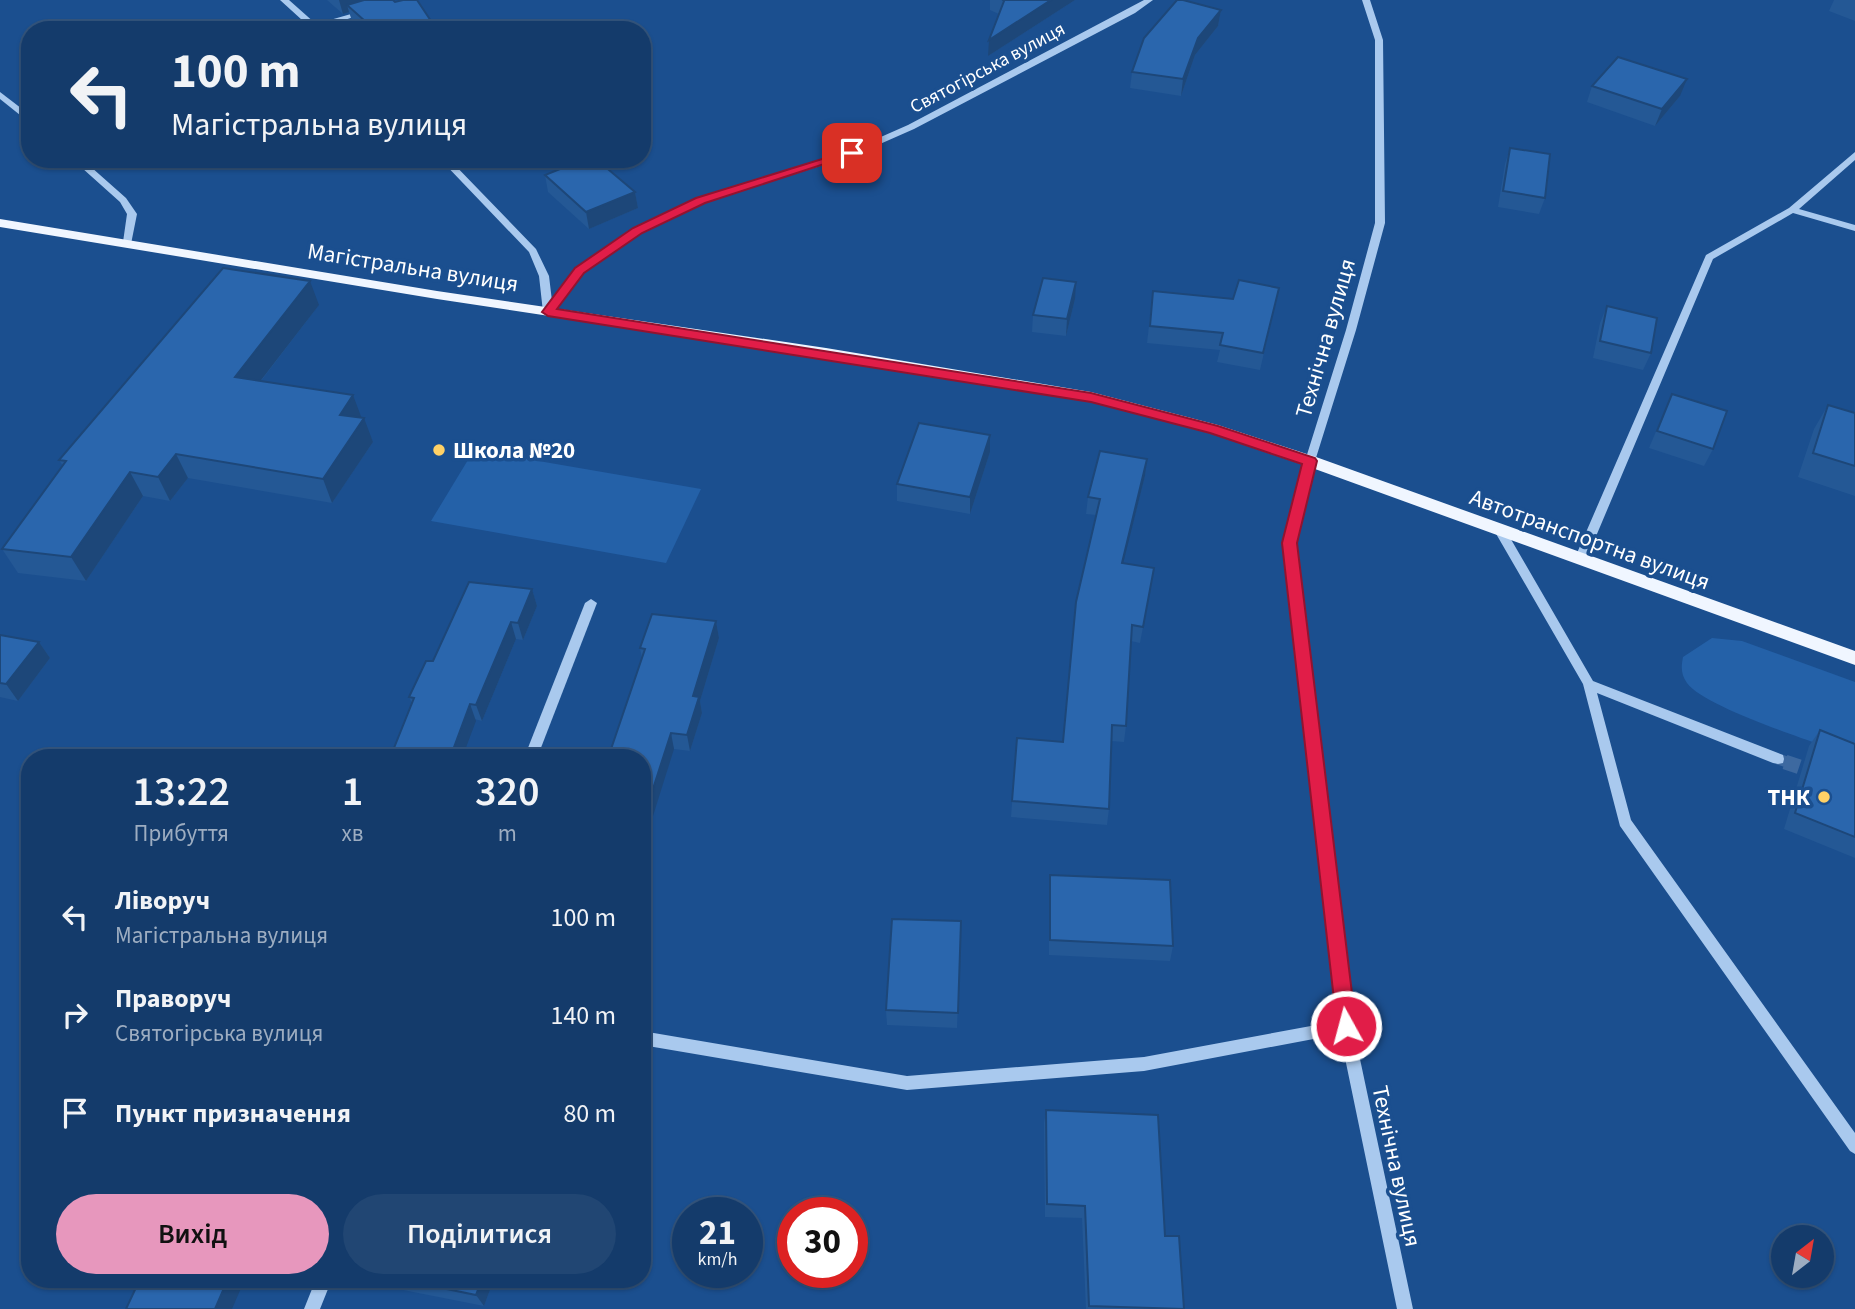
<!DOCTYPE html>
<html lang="uk">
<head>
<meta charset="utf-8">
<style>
	:root { --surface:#143b6b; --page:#214673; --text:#f1f3f6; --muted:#9dadc1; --line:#33557e; --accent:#e797bd }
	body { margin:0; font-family:"Source Sans 3",sans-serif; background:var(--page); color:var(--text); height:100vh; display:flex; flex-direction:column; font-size:26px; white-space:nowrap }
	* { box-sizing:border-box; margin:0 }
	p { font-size:23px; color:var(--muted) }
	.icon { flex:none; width:38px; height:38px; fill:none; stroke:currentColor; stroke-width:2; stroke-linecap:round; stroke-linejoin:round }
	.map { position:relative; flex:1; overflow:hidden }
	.details { position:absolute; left:21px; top:749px; width:630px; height:539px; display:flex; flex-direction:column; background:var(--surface); border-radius:28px; box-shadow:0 2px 5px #0004,0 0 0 2px var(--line) }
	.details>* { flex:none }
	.guide { position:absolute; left:21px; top:21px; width:630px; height:147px; border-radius:28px; box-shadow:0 2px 5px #0004,0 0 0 2px var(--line); background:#143b6b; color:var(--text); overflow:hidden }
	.needle { width:46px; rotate:31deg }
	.buttons { position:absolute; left:1771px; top:1225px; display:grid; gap:14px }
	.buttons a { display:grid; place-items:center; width:63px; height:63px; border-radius:50%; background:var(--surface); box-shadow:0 2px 5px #0004,0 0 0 2px var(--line); font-size:35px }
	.speed { position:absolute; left:672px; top:1197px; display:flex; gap:14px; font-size:35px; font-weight:700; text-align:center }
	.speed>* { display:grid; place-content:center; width:91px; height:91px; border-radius:50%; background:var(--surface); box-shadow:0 2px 5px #0004,0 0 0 2px var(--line); line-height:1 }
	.speed small { font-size:18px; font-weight:400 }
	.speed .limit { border:10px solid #d22; background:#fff; color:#111 }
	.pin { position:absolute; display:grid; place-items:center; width:60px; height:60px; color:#fff; margin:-30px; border-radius:14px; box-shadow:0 4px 10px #0006 }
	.me { position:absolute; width:77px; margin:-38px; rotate:353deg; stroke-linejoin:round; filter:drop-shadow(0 0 5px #0008) }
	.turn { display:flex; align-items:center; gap:24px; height:147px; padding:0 35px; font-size:32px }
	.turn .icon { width:91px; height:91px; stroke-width:2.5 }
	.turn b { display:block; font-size:49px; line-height:60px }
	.eta { display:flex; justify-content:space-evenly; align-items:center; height:119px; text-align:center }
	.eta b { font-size:42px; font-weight:600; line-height:49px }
	.action { display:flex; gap:14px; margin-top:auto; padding:14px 35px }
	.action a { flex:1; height:80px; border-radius:42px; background:var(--accent); color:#111; font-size:28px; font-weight:600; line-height:80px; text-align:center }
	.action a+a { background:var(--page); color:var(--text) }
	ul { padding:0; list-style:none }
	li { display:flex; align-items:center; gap:21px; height:98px; padding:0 35px }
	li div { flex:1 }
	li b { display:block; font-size:26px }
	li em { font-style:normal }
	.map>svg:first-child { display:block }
</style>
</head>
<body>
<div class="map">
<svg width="1855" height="1309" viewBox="0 0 1855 1309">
	<rect width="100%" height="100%" fill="#1b4f8f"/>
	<!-- green -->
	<g fill="#2461a8">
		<path d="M474 450H475L701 489 666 563 431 521Z"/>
		<path d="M1712 638 1742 641 1855 682V757C1820 744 1705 708 1687 683 1681 674 1681 668 1683 657Z"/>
	</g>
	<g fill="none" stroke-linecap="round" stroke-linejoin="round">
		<!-- minor-tunnel-far1 -->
		<path stroke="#3d69a0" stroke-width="11" stroke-dasharray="11 6" stroke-linecap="butt" d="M1778 759 1790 763"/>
		<!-- minor-tunnel -->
		<path stroke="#3d69a0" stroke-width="15" stroke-dasharray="15 7" stroke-linecap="butt" d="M1785 762 1815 772"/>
		<!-- minor -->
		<g fill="#a9c9ee" fill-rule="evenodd">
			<path d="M280 0H289L316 24 365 10 369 12 320 28 322 30H313Z"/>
			<path d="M1144 0H1153L1135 13 914 129 855 155 703 203 640 233 583 273 552 314 548 315 543 312 539 276 529 252 440 159H449L536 249 549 276 552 301 577 269 634 229 697 199 849 151 908 125Z"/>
			<path d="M1362 0H1370L1383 40 1385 223 1356 330 1315 461 1296 543 1353 1026 1413 1309H1397L1340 1034 1144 1071 907 1090 642 1045V1031L907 1076 1144 1057 1338 1021 1284 543 1305 461 1346 330 1375 223V40Z"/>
			<path d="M0 92 30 115V123L0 99Z"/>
			<path d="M1855 152V160L1799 209 1855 225V231L1793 213 1713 259 1586 560 1584 563H1576L1574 560 1706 255 1789 208Z"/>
			<path d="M72 159H82L126 198 137 214 131 244H125L123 242 127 214 120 202Z"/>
			<path d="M1501 528 1505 529 1593 681 1783 755 1784 759 1783 763 1778 764 1773 763 1597 693 1631 820 1855 1133V1154L1850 1151 1620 826 1583 684 1495 532Z"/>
			<path d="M591 599 597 603 537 758H524L585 603Z"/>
			<path d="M316 1279H332L320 1309H304Z"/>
		</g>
		<!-- major -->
		<path fill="#f0f6ff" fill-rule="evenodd" d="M0 219 437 291 826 348 1091 392 1218 425 1316 457 1855 651V665L1304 465 1209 433 1091 402 826 358 437 299 0 227Z"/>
	</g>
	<!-- wall -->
	<g fill="#245895">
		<path d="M327 0H393L437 30H361L352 21 349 12 343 14Z"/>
		<path d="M990 0H1075L988 56 999 14 990 10Z"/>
		<path d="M1834 0H1855V21L1829 11Z"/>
		<path d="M1221 10 1218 26 1195 55 1181 96 1130 88 1132 72Z"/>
		<path d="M1592 86 1680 96 1655 126 1587 102Z"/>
		<path d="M1510 148 1545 198 1539 214 1498 207 1505 164Z"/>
		<path d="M492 159H535L501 170Z"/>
		<path d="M545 175 635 192 638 208 589 229 548 192Z"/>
		<path d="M1279 288 1260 370 1217 362 1220 350 1147 343 1153 291 1233 299Z"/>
		<path d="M1075 299 1066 336 1032 332 1033 315Z"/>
		<path d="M319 305 261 381 362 418 373 442 332 503 188 478 170 501 143 496 86 581 18 573 2 549 63 466 59 460Z"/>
		<path d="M1607 306 1651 353 1643 370 1593 358 1600 323Z"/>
		<path d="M1672 394 1713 449 1704 466 1649 448Z"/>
		<path d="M1828 405 1855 413V496L1798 477 1814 429Z"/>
		<path d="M990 435V452L970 514 897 501V484Z"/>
		<path d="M1147 459 1145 476 1123 563 1154 568 1140 643 1131 641 1126 726 1124 742 1111 741 1109 809 1107 825 1011 817 1017 738 1063 742 1096 515 1086 514 1088 497Z"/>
		<path d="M532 589 537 606 523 640 516 639 482 721 412 703 409 697 433 661Z"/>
		<path d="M716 621 719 638 700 701 702 713 690 751 674 749 642 659 640 648Z"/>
		<path d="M0 635 39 642 50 658 18 701 0 697Z"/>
		<path d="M1820 730 1855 744V858L1784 829 1809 746Z"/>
		<path d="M1050 875 1173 946 1170 961 1049 955V890Z"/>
		<path d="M961 921 957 1028 887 1025 886 1010Z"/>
		<path d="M1046 1110 1165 1236 1184 1309H1086L1082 1218 1045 1217 1044 1123Z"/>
		<path d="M391 1279H494L484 1306 398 1289Z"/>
	</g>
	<!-- shaded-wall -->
	<g fill="#1d4779">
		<path d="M339 0H380L347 5 349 12 343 14Z"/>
		<path d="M1051 0H1075L988 56 989 40Z"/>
		<path d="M1221 10 1218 26 1195 55 1181 96 1183 79 1198 38Z"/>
		<path d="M1687 79 1680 96 1655 126 1662 109Z"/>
		<path d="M499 159H535L501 170Z"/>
		<path d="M635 192 638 208 589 229 586 212Z"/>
		<path d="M310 281 319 305 245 401 235 377Z"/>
		<path d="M1076 282 1075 299 1066 336 1067 319Z"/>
		<path d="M353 395 362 419 340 415Z"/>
		<path d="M364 418 373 442 332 503 323 479Z"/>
		<path d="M990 435V452L970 514V497Z"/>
		<path d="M176 454 188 478 170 501 158 477Z"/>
		<path d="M1147 459 1145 476 1119 580 1122 563Z"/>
		<path d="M130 472 143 496 86 581 71 557Z"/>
		<path d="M532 589 537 606 523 640 518 623Z"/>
		<path d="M716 621 719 638 700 701 702 713 690 751 687 735 693 696Z"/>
		<path d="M511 622 516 639 482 721 476 705Z"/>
		<path d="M39 642 50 658 18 701 6 684Z"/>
		<path d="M470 704 476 721 462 758H450Z"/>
		<path d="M671 733 674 749 642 851V823Z"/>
		<path d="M228 1279H245L232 1309H215Z"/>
		<path d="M482 1279H494L484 1306 476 1295Z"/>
	</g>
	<!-- building -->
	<g fill="#2a66ad" stroke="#1d4779" stroke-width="2">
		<path d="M364 0H393L395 2 403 0H417L437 30H375L347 5Z"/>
		<path d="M1003 0H1051L989 40 1004 1Z"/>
		<path d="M1177 0H1183L1221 10 1198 38 1183 79 1132 72 1144 38Z"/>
		<path d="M1618 57 1687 79 1662 109 1592 86Z"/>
		<path d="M1510 148 1550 154 1545 198 1503 191Z"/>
		<path d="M585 159H596L635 192 586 212 545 175Z"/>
		<path d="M223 268 310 281 235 377 353 395 340 415 364 418 323 479 176 454 158 477 130 472 71 557 2 549 66 461 59 460Z"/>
		<path d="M1043 278 1076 282 1067 319 1033 315Z"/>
		<path d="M1239 280 1279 288 1263 353 1220 345 1223 333 1150 326 1153 291 1233 299Z"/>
		<path d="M1607 306 1657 318 1651 353 1600 341Z"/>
		<path d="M1672 394 1727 411 1713 449 1657 431Z"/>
		<path d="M1828 405 1855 413V466L1813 453Z"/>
		<path d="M919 423 990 435 970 497 897 484Z"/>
		<path d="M1100 451 1147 459 1122 563 1154 568 1143 627 1132 625 1126 726 1112 725 1109 809 1012 801 1017 738 1063 742 1076 602 1100 499 1088 497Z"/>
		<path d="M469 582 532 589 518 623 511 622 476 705 470 704 450 758H390L414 698 409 697 426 661H433Z"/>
		<path d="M652 614 716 621 693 696 699 697 687 735 671 733 642 823V758H608L645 649 640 648Z"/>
		<path d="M0 635 39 642 6 684 0 683Z"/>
		<path d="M1820 730 1855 744V837L1795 813Z"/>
		<path d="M1050 875 1170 880 1173 946 1050 940Z"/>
		<path d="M892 919 961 921 958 1013 886 1010Z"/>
		<path d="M1046 1110 1158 1115 1165 1236H1179L1184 1309 1089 1306 1085 1206 1047 1204Z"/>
		<path d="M140 1279H228L215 1309H126Z"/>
		<path d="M398 1279H482L476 1295Z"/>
	</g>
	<!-- route -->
	<path fill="#e11d48" stroke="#92132f" stroke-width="2" d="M848 151 858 153 705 203 642 233 584 273 557 309 1091 393 1218 426 1315 458 1317 461 1297 543 1356 1026 1353 1032 1346 1035 1340 1032 1337 1026 1282 543 1302 464 1210 433 1091 402 548 316 542 312 575 268 633 228 696 198Z"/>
	<!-- markers -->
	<g fill="#ffd166" stroke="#1b4f8f" stroke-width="2.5">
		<circle cx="439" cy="450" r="7"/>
		<circle cx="1824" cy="797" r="7"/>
	</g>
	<g text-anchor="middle" stroke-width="7" stroke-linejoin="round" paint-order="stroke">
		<!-- far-street labels -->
		<g font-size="19" fill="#fff" stroke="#1b4f8f">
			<text transform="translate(987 67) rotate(-28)" y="7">Святогірська вулиця</text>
		</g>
		<!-- street labels -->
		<g font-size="23" fill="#fff" stroke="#1b4f8f">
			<text transform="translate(413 267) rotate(9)" y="8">Магістральна вулиця</text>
			<text transform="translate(1325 338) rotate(-74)" y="8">Технічна вулиця</text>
			<text transform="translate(1590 539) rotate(20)" y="8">Автотранспортна вулиця</text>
			<text transform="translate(1397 1166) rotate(78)" y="8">Технічна вулиця</text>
		</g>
		<!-- poi labels -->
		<g font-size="23" font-weight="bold" fill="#fff" stroke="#1b4f8f" text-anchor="start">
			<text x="453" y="458">Школа №20</text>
			<text x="1810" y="805" text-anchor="end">ТНК</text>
		</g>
	</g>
</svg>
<div class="buttons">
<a><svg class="needle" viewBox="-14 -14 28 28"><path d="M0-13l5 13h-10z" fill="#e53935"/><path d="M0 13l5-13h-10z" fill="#9dadc1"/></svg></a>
</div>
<div class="speed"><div>21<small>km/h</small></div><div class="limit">30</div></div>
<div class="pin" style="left:852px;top:153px;background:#d93025"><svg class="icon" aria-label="arrive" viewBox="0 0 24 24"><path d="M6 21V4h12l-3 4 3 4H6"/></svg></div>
<svg class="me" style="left:1346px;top:1026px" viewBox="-20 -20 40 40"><circle r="17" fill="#e11d48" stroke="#fff" stroke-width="3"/><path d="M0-11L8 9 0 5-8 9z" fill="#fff"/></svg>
<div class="guide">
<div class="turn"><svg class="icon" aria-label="left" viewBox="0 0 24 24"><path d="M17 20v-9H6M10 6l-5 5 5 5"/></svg><div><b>100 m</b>Магістральна вулиця</div></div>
</div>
<section class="details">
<div class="eta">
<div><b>13:22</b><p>Прибуття</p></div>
<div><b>1</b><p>хв</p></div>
<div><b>320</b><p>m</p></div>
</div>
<ul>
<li><svg class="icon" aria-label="left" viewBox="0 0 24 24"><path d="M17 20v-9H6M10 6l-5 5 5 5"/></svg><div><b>Ліворуч</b><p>Магістральна вулиця</p></div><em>100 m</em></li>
<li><svg class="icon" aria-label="right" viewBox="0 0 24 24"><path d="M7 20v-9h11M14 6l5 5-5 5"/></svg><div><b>Праворуч</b><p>Святогірська вулиця</p></div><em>140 m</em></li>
<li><svg class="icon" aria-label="arrive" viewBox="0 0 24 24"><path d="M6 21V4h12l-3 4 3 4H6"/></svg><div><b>Пункт призначення</b></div><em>80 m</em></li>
</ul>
<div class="action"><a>Вихід</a><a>Поділитися</a></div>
</section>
</div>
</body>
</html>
